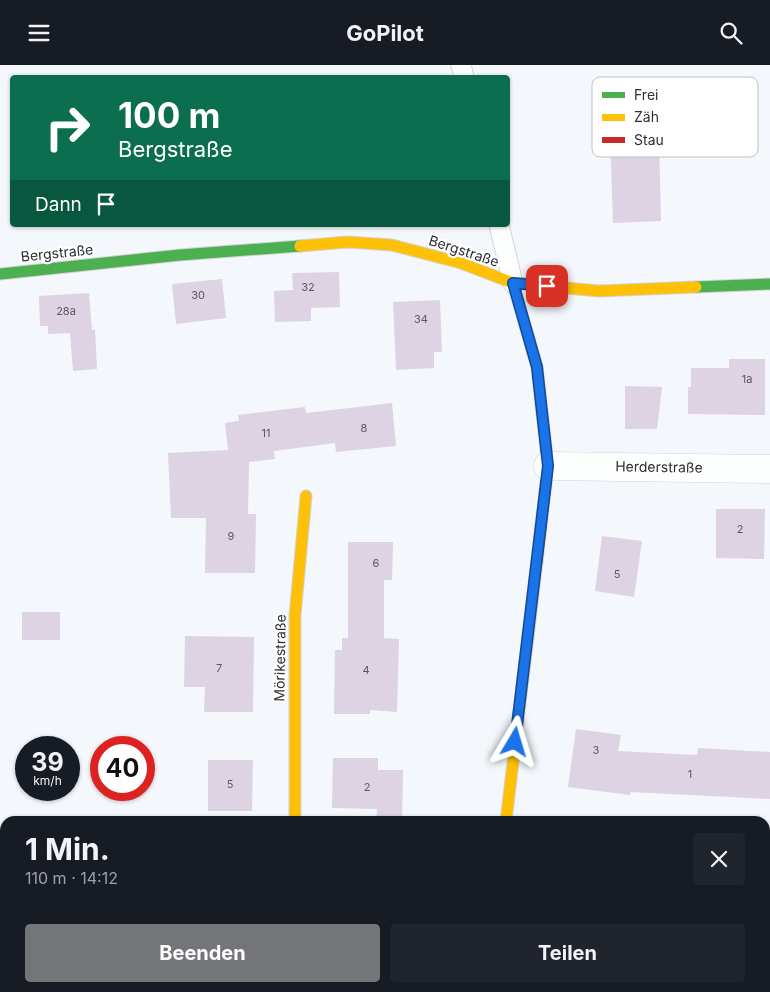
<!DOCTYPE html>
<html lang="de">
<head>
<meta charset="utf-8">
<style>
	:root { --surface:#171b24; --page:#20242c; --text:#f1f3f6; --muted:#9ea1a6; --accent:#737578 }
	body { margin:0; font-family:Inter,sans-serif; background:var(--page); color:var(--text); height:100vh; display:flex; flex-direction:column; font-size:19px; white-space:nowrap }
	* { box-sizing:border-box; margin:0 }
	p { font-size:16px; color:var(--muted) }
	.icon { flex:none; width:28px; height:28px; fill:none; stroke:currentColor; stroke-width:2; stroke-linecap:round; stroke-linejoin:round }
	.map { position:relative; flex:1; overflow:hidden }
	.drawer { position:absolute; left:0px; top:751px; width:770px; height:176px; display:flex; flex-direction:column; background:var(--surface); border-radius:15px 15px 0 0; box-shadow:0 1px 4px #0004 }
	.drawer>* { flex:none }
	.guide { position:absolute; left:10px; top:10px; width:500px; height:152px; border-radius:5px; box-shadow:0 1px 4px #0004; background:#0b6e4f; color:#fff; overflow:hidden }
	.speed { position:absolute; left:15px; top:671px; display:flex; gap:10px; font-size:25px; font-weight:700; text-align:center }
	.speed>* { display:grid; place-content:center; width:65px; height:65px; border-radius:50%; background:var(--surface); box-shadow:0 1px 4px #0004; line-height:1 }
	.speed small { font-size:12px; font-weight:400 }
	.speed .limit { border:8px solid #d22; background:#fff; color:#111 }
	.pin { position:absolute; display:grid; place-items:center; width:42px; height:42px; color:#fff; margin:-21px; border-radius:10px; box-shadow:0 2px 8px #0006 }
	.me { position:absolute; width:55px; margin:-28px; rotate:7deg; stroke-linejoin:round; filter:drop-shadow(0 0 4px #0008) }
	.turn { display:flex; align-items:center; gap:18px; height:105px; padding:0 25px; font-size:22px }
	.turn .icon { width:65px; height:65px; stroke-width:2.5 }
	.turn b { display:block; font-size:35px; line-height:42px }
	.then { display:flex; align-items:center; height:48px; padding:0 25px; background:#0003; gap:10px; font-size:19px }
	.round { display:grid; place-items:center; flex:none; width:52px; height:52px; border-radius:5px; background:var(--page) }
	.overview { display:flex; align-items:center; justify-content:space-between; height:85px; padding:0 25px }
	h1 { font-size:30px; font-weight:700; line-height:38px }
	.button { display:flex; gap:10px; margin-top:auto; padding:10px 25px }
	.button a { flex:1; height:58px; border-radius:5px; background:var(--accent); color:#fff; font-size:20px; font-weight:700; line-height:58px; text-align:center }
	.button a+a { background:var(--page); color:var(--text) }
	header { display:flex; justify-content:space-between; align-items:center; height:65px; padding:0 25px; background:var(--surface); font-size:22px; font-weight:700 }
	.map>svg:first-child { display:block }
</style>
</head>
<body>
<header><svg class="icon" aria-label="menu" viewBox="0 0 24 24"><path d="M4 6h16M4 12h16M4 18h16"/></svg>GoPilot<svg class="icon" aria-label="search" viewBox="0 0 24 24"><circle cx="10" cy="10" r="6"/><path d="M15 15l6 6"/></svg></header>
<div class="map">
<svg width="770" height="927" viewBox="0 0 770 927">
	<rect width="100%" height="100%" fill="#f4f7fb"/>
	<!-- building -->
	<g fill="#ded3e2">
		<path d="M658 36 661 156 613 158 609 38Z"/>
		<path d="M339 207 340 242 311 243V256L275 257 274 226 293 225 292 208Z"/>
		<path d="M222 214 226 253 176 259 172 219Z"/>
		<path d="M89 228 92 265H95L97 304 73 306 70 268 48 269V261H40L39 231Z"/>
		<path d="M440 235 442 287H434V303L396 305 393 237Z"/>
		<path d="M729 294H765V350L688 349V322H691V303H729Z"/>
		<path d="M625 321 662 322 657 364H625Z"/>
		<path d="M392 338 396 381 336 387 335 378 274 386 275 394 249 397 248 449H256L255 508H205L206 453H171L168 388 228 385 225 358 239 356 238 350 305 342 306 348Z"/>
		<path d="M716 444H765L764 494 716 493Z"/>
		<path d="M602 471 642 476 634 532 595 526Z"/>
		<path d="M348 477H393L392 515H384V573L399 574 397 647 370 645V649H334L335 585H342V573H348Z"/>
		<rect x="22" y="547" width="38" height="28"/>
		<path d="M185 571 254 572 253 647H204L205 622H184Z"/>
		<path d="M576 664 621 670 618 686 697 690 698 683 770 687V734L631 727 630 730 568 722Z"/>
		<path d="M333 693H378V705H403L402 756H376L377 744 332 743Z"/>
		<path d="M208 695H253L252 746H208Z"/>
	</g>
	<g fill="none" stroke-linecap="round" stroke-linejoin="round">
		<defs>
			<g id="lane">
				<path d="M461 0 464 12"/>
				<path d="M499 160 513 218"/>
			</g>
			<g id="street">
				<path d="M548 401 770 404"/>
				<path d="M765 774 770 775"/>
				<path d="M487 927V922"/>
			</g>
			<g id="fast">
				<path d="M0 209 180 190 300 181"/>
				<path d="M513 218 537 302 538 312"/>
				<path d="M696 222 770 219"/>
			</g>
			<g id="slow">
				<path d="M300 181 347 177 392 180 461 198 513 218 599 226 696 222"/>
				<path d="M295 756V551L306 431"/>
				<path d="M506 756 537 496"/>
			</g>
			<path id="jam" d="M537 496 548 401 538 312"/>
		</defs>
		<!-- lane casing -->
		<use href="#lane" stroke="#d1d3d6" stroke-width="21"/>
		<!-- street casing -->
		<use href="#street" stroke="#d1d3d6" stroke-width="29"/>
		<!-- fast casing -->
		<use href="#fast" stroke="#d1d3d6" stroke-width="13"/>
		<!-- slow casing -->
		<use href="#slow" stroke="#d1d3d6" stroke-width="13"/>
		<!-- jam casing -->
		<use href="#jam" stroke="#d1d3d6" stroke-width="13"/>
		<!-- lane -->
		<use href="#lane" stroke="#fdfefe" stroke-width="19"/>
		<!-- street -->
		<use href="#street" stroke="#fdfefe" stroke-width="28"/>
		<!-- fast -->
		<use href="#fast" stroke="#4caf50" stroke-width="11"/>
		<!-- slow -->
		<use href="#slow" stroke="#ffc107" stroke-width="11"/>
		<!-- jam -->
		<use href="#jam" stroke="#c62828" stroke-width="11"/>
	</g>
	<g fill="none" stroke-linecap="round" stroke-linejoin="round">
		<defs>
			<path id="route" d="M515 677 548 401 537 302 513 218 547 221"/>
		</defs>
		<!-- route casing -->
		<use href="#route" stroke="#114b97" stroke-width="12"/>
		<!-- route -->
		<use href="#route" stroke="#1a73e8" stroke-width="9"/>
	</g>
	<g text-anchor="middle" stroke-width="4.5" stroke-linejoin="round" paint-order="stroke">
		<!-- number labels -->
		<g font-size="11" fill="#59585e">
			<text x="308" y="226">32</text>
			<text x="198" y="234">30</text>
			<text x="66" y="250">28a</text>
			<text x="421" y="258">34</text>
			<text x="747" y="318">1a</text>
			<text x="364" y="367">8</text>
			<text x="266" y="372">11</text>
			<text x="740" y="468">2</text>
			<text x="231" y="475">9</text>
			<text x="376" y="502">6</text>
			<text x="617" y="513">5</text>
			<text x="219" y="607">7</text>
			<text x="366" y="609">4</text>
			<text x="596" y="689">3</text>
			<text x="690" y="713">1</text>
			<text x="230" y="723">5</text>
			<text x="367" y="726">2</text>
		</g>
		<!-- street labels -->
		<g font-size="14" fill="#2d2f32" stroke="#fff">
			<text transform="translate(464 186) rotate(18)" y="5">Bergstraße</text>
			<text transform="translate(57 188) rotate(-6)" y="5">Bergstraße</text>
			<text transform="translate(659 402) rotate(1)" y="5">Herderstraße</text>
			<text transform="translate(280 593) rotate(-89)" y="5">Mörikestraße</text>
		</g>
	</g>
	<!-- legend -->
	<rect x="592" y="12" width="166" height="80" rx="8" fill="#fff" stroke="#c0c1c2" stroke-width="1"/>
	<rect x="602" y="27" width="23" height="6" fill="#4caf50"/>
	<rect x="602" y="49" width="23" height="7" fill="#ffc107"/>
	<rect x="602" y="72" width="23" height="6" fill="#c62828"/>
	<g font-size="14" fill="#2d2f32">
		<text x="634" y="35">Frei</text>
		<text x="634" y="57">Zäh</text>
		<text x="634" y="80">Stau</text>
	</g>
</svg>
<div class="speed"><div>39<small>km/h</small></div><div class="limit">40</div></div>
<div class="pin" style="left:547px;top:221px;background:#d93025"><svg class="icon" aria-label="arrive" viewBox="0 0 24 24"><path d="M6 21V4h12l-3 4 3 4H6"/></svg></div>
<svg class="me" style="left:515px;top:677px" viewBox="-20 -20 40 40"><path d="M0-17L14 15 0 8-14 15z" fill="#1a73e8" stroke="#fff" stroke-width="4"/></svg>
<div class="guide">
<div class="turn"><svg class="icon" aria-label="right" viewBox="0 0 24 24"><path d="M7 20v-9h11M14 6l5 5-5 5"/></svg><div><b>100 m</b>Bergstraße</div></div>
<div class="then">Dann<svg class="icon" aria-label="arrive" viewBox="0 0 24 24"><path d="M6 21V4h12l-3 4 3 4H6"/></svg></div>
</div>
<section class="drawer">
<div class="overview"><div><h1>1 Min.</h1><p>110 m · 14:12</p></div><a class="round"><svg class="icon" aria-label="close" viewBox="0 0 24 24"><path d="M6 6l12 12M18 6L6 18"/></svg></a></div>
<div class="button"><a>Beenden</a><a>Teilen</a></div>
</section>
</div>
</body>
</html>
